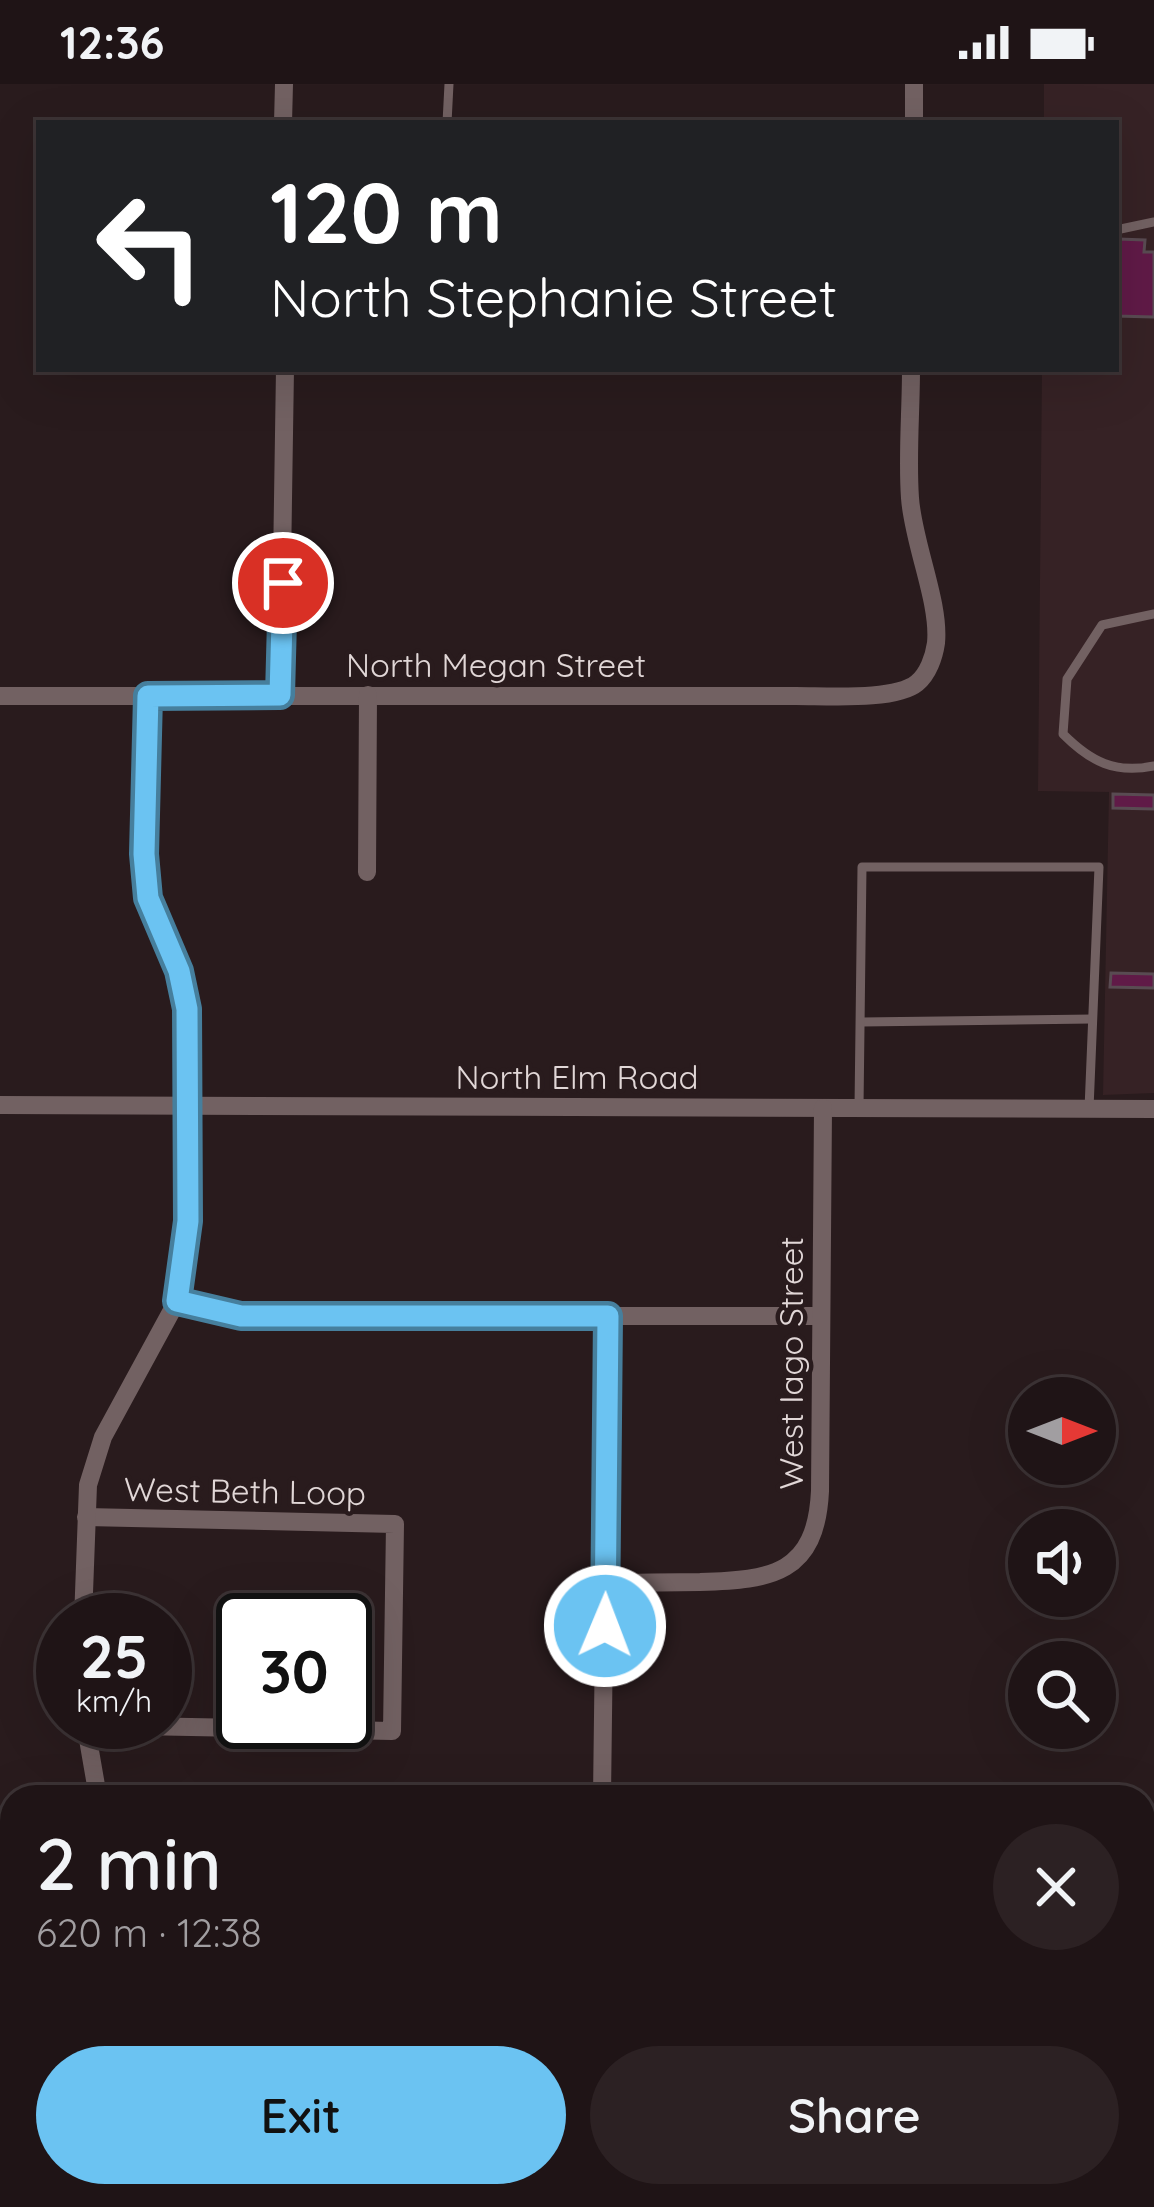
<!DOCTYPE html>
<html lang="en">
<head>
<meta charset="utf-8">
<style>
	:root { --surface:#1f1416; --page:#2c2123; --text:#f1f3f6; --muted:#a19ea1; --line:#3c3335; --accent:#6bc3f2 }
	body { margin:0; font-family:Quicksand,sans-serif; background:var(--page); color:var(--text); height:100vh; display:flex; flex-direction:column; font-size:45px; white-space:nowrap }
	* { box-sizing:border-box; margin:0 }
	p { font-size:39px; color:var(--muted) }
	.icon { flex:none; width:66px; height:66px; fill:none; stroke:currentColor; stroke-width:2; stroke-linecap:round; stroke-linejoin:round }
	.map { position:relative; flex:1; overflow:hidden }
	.details { position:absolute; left:0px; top:1701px; width:1155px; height:423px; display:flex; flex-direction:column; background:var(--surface); border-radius:36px 36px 0 0; box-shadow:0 12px 48px #0002,0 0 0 3px var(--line) }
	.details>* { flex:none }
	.guide { position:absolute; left:36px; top:36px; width:1083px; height:252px; border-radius:0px; box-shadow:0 12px 48px #0002,0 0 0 3px var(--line); background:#202124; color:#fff; overflow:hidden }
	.needle { width:78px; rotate:90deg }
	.buttons { position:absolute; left:1008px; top:1293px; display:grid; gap:24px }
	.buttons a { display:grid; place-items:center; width:108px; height:108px; border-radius:50%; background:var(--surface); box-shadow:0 12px 48px #0002,0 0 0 3px var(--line); font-size:60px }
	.speed { position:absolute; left:36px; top:1509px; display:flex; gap:24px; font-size:60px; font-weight:700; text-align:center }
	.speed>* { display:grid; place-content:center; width:156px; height:156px; border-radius:50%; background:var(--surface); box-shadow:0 12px 48px #0002,0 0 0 3px var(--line); line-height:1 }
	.speed small { font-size:30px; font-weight:400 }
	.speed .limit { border:6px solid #111; border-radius:18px; background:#fff; color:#111 }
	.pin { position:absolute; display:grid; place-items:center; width:102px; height:102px; color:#fff; margin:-51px; border:6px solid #fff; border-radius:50%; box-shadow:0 3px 12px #0007 }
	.me { position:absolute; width:132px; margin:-66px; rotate:1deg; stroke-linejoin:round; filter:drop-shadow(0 0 9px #0008) }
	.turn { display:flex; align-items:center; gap:42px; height:252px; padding:0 36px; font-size:54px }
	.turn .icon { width:156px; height:156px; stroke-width:2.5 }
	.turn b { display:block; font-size:84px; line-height:102px }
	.round { display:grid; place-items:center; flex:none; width:126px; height:126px; border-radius:63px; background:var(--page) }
	.headline { display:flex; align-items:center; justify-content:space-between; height:204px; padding:0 36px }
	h1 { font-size:72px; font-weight:600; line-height:90px }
	.primary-button { display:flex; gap:24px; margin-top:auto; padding:24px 36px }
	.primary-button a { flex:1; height:138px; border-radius:72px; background:var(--accent); color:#111; font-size:48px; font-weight:600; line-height:138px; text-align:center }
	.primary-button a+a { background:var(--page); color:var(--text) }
	.status { display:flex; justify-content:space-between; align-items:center; height:84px; padding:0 60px; background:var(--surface); direction:ltr }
	.status svg { height:33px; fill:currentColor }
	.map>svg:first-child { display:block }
</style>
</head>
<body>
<div class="status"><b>12:36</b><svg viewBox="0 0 49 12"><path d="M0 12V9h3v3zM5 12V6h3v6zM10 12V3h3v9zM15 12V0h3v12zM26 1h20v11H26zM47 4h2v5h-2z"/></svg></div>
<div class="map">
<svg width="1154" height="2123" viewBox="0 0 1154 2123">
	<rect width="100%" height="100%" fill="#291b1d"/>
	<!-- built -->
	<g fill="#362225">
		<path d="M1044 0H1154V1009L1103 1011 1109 708 1038 707 1042 285H1116V39H1044Z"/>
		<rect x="1143" y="1745" width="11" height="307"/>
	</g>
	<!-- green -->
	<g fill="#57370e">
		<path d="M0 1764 12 1834V2047H0Z"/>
		<path d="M12 2085V2112H74L76 2123H0V2090Z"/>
	</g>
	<!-- building -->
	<g fill="#601a47" stroke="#594b52" stroke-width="3">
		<path d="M1118 155 1145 156 1144 168H1154V233L1116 232Z"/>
		<path d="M1113 710 1154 711V725L1113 724Z"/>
		<path d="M1111 889 1154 890V904L1110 903Z"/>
	</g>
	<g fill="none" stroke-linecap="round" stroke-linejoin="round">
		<!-- lane -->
		<g stroke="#726162" stroke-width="9">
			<path d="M447 39 449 0"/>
			<path d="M1116 146 1154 138"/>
			<path d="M1154 530 1102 541 1067 595 1063 650C1091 678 1115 690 1154 682"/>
			<path d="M862 938 1092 935"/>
			<path d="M859 1023 862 783H1099L1089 1025"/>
			<path d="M1143 1806 1145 1876 1154 1877"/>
			<path d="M1145 2069V1876"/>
		</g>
		<!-- street -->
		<g stroke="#726162" stroke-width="18">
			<path d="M283 39 284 0"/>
			<path d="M914 39V0"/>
			<path d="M280 611 285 285"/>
			<path d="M0 612H789C819 611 894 618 917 599 928 590 934 573 936 559 940 518 913 459 910 414 907 372 911 328 911 285"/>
			<path d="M367 788 368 611"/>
			<path d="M0 1021 1154 1025"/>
			<path d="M177 1217 241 1232H820"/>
			<path d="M86 1433 395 1440 392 1647 86 1641"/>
			<path d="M606 1499C637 1499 668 1498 700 1498 772 1496 816 1490 820 1407L823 1024"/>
			<path d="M83 1536 88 1401 103 1353 177 1217 188 1137 187 925 179 888 148 814 144 770 148 612"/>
			<path d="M85 1638 98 1713"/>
			<path d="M602 1713 608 1232"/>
			<path d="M602 1713H699"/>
			<path d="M203 2112V2123"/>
			<path d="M344 2123 345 2112"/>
		</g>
		<!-- secondary -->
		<g stroke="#986c61" stroke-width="24">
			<path d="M0 2065H12"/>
			<path d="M1143 2071H1154"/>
		</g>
	</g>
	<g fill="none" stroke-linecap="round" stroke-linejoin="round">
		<defs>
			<path id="route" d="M283 499 280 611 148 612 144 770 148 814 179 887 187 925 188 1137 177 1217 241 1232H608L605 1542"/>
		</defs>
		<!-- route casing -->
		<use href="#route" stroke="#467f9d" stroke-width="30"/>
		<!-- route -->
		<use href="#route" stroke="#6bc3f2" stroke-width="21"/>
	</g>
	<g text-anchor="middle" stroke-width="9" stroke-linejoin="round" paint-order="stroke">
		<!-- street labels -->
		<g font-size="33" fill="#e1d7d7" stroke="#291b1d">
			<text x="496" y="593">North Megan Street</text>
			<text x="577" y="1005">North Elm Road</text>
			<text transform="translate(791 1279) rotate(-90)" y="12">West Iago Street</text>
			<text transform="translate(245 1407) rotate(1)" y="12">West Beth Loop</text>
		</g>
	</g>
</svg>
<div class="buttons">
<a><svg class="needle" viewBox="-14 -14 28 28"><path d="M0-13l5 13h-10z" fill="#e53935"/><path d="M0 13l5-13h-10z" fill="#a19ea1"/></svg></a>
<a><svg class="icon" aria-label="sound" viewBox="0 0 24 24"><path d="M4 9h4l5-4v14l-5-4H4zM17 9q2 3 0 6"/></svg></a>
<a><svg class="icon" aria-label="search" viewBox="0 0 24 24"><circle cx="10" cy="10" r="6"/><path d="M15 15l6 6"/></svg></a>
</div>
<div class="speed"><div>25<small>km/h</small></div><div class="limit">30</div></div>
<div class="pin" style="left:283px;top:499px;background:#d93025"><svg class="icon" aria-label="arrive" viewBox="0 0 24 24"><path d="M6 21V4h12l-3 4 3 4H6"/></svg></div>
<svg class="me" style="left:605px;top:1542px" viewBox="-20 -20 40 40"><circle r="17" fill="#6bc3f2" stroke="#fff" stroke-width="3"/><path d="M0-11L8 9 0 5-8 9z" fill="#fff"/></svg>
<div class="guide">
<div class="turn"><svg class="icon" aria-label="left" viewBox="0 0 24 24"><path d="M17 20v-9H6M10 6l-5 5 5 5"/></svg><div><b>120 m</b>North Stephanie Street</div></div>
</div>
<section class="details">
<div class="headline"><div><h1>2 min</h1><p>620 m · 12:38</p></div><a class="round"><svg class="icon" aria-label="close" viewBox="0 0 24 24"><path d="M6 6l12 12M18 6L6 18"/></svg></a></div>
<div class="primary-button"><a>Exit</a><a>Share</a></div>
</section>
</div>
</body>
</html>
